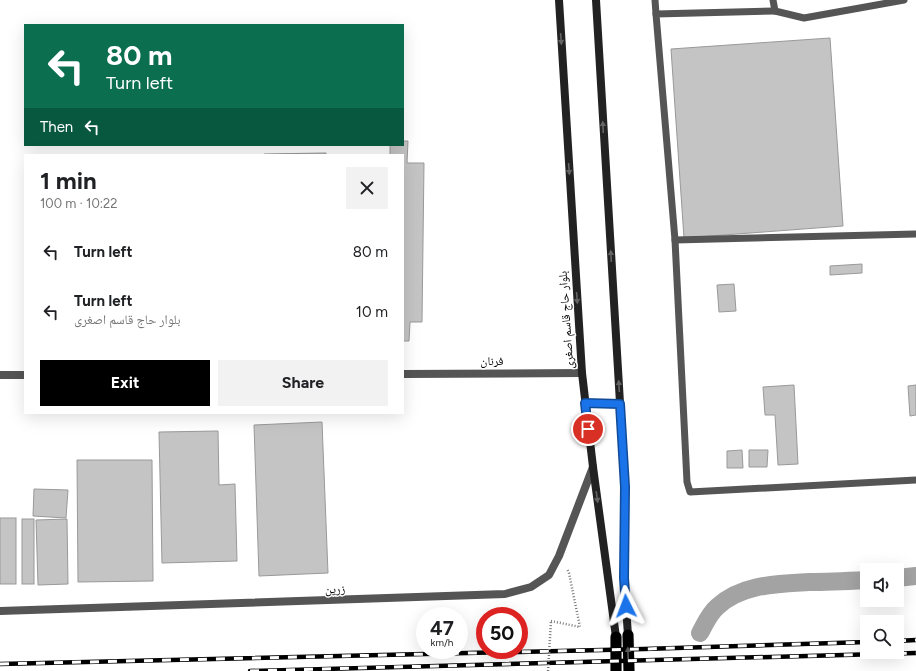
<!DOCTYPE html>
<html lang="en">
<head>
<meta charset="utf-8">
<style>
	:root { --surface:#fff; --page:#f2f2f2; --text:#202124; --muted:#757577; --accent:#000 }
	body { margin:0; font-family:Figtree,"Noto Naskh Arabic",sans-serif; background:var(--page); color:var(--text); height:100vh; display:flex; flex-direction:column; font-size:15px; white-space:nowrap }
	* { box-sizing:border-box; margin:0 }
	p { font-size:13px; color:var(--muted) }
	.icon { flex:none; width:22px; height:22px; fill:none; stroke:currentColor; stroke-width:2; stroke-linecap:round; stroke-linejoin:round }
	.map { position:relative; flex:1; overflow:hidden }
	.drawer { position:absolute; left:24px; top:154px; width:380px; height:260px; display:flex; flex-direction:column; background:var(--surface); border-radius:0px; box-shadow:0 4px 16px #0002 }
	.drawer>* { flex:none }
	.banner { position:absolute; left:24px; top:24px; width:380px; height:122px; border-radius:0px; box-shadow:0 4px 16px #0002; background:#0b6e4f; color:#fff; overflow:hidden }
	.fabs { position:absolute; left:860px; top:563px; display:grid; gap:8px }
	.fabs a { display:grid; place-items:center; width:44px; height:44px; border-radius:0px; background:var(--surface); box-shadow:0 4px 16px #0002; font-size:20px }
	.speed { position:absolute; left:416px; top:607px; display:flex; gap:8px; font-size:20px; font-weight:700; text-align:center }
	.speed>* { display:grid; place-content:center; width:52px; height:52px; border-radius:50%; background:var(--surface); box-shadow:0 4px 16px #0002; line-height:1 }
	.speed small { font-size:10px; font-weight:400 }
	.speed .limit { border:6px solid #d22; background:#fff; color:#111 }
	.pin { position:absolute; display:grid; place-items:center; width:34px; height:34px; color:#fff; margin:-17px; border:2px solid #fff; border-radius:50%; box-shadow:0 1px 4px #0007 }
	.me { position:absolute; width:44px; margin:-22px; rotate:357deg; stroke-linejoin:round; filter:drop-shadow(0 0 3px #0008) }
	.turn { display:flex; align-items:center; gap:14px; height:84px; padding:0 16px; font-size:18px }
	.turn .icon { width:52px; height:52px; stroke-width:2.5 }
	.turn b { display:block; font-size:28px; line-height:34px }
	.then { display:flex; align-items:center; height:38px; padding:0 16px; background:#0003; gap:8px; font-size:15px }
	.round { display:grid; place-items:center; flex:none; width:42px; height:42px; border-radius:0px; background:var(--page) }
	.headline { display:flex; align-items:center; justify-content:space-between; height:68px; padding:0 16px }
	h1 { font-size:24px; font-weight:700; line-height:30px }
	.button { display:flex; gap:8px; margin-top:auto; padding:8px 16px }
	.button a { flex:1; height:46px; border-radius:0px; background:var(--accent); color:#fff; font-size:16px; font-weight:700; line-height:46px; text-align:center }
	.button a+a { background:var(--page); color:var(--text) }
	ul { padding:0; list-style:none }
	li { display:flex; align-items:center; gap:12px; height:60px; padding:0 16px }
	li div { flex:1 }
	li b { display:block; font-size:15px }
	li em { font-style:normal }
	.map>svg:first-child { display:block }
</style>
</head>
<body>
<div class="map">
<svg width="916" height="671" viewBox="0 0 916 671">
	<rect width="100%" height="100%" fill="#fff"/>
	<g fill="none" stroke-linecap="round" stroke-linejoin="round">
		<!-- canal -->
		<g stroke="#a3a3a3" stroke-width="18">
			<path d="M897 578 916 576"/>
			<path d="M700 633C705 624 709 614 717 607 741 584 777 584 809 582 828 582 848 581 867 580"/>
		</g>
	</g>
	<!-- building -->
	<g fill="#c4c4c4" stroke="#999">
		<path d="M830 38 843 226 684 238 671 49Z"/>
		<path d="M403 141H408L407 163H424L422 322H410L409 341H403V155H356H390V145H403Z"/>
		<path d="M326 153V155H264V154Z"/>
		<path d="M862 264V273L830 275V266Z"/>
		<path d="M734 284 736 311 719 312 717 285Z"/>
		<path d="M794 385 798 464 778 465 775 415H765L763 387Z"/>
		<path d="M916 385V415L910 416 908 386Z"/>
		<path d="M322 422 328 573 259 576 254 425Z"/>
		<path d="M218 431 219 485 235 484 237 561 162 563 159 432Z"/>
		<path d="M742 450 743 468H727V451Z"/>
		<path d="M749 450H768L767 467H749Z"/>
		<path d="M77 460H152L153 581 78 582Z"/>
		<path d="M34 489 68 490 66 518 33 516Z"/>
		<rect x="0" y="518" width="16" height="66"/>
		<rect x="22" y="519" width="12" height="65"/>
		<path d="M67 519 68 584 38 585 36 520Z"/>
	</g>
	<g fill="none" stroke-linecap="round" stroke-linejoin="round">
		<defs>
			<g id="trunk">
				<path d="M628 635 629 671"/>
				<path d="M616 671V637"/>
			</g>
		</defs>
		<!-- trunk casing -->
		<use href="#trunk" stroke="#dbdbdb" stroke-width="12"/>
		<!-- path -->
		<path stroke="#777" stroke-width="2.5" stroke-dasharray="1 2" stroke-linecap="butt" d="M551 621 580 627 569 573 567 569"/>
		<!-- service -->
		<g stroke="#555" stroke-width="7">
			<path d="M655 0 656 14"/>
			<path d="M773 0 775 11 804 18 904 0"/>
			<path d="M775 11 656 14 675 240 687 482 690 492 916 480"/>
			<path d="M675 240 916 234"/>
		</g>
		<!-- tertiary -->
		<g stroke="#555" stroke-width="8">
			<path d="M403 374 582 373"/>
			<path d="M0 375H25"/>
			<path d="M0 611 505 594 531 587 549 575 559 556 593 467"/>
		</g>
		<!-- secondary -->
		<g stroke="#222" stroke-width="8">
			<path d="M559 0 582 373 593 467 616 637"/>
			<path d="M596 0 625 487 624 578 628 635"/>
			<path d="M585 403 620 404"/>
		</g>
		<!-- trunk -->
		<use href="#trunk" stroke="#000" stroke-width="11"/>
		<defs>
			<g id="rail">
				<path d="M897 641 916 640"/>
				<path d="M0 664 644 649 867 642"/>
				<path d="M250 671 916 653"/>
			</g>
		</defs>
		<!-- rail casing -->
		<use href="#rail" stroke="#000" stroke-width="4.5"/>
		<!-- rail -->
		<use href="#rail" stroke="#fff" stroke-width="3" stroke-dasharray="9" stroke-linecap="butt"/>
		<!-- path-bridge -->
		<path stroke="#777" stroke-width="2.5" stroke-dasharray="1 2" stroke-linecap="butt" d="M548 671 551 621"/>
	</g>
	<!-- one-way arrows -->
	<defs><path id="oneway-solid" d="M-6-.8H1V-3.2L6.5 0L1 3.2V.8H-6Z"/></defs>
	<g fill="#646464">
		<use href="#oneway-solid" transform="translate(561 39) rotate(86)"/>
		<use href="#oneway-solid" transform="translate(603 127) rotate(-93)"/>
		<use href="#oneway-solid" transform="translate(569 169) rotate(86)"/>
		<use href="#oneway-solid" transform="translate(611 256) rotate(-93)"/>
		<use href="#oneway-solid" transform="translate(577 298) rotate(86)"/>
		<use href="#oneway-solid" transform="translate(619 386) rotate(-93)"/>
		<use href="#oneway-solid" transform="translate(597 497) rotate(82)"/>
	</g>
	<use fill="#595959" href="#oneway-solid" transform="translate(628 653) rotate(-92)"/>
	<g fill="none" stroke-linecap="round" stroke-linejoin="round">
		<defs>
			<path id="route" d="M588 429 585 403 620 404 625 487 624 578 626 606"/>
		</defs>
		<!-- route casing -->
		<use href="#route" stroke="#114b97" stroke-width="10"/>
		<!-- route -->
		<use href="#route" stroke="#1a73e8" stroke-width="7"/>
	</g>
	<g text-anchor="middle" stroke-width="3" stroke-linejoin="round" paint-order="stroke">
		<!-- street labels -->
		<g font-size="12" fill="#000" stroke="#fff">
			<text transform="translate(566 320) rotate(-94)" y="4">بلوار حاج قاسم اصغری</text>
			<text x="492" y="365">فرنان</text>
			<text transform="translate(335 589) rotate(-2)" y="4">زرین</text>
		</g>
	</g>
</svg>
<div class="fabs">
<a><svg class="icon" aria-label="sound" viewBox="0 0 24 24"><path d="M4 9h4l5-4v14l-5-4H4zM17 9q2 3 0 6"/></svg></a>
<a><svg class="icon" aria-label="search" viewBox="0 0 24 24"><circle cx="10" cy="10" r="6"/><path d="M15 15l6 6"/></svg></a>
</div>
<div class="speed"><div>47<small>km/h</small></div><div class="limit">50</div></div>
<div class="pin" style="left:588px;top:429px;background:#d93025"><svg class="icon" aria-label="arrive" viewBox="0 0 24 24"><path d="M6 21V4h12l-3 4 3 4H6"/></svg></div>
<svg class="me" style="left:626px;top:606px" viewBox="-20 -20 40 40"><path d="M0-17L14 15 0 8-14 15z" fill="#1a73e8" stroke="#fff" stroke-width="4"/></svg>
<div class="banner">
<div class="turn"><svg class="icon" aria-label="left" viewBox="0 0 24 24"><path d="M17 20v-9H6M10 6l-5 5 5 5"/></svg><div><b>80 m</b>Turn left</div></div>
<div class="then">Then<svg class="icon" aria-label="left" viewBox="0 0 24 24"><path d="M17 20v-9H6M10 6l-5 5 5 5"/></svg></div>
</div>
<section class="drawer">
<div class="headline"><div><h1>1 min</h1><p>100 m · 10:22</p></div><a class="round"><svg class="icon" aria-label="close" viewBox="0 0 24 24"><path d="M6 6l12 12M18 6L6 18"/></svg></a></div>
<ul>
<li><svg class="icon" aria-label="left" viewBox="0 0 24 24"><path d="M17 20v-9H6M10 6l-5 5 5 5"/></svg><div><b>Turn left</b></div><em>80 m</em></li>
<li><svg class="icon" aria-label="left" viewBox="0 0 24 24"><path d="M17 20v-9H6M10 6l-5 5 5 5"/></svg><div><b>Turn left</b><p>بلوار حاج قاسم اصغری</p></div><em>10 m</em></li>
</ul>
<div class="button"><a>Exit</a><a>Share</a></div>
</section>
</div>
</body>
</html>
